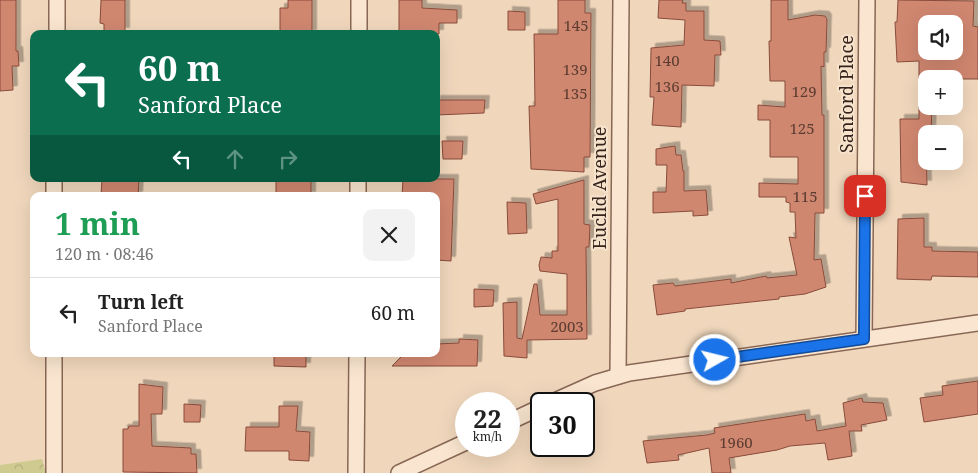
<!DOCTYPE html>
<html lang="en">
<head>
<meta charset="utf-8">
<style>
	:root { --surface:#fff; --page:#f2f2f2; --text:#222; --muted:#767676; --line:#e0e0e0 }
	body { margin:0; font-family:"Noto Serif",serif; background:var(--page); color:var(--text); height:100vh; display:flex; flex-direction:column; font-size:19px; white-space:nowrap }
	* { box-sizing:border-box; margin:0 }
	p { font-size:16px; color:var(--muted) }
	.icon { flex:none; width:28px; height:28px; fill:none; stroke:currentColor; stroke-width:2; stroke-linecap:round; stroke-linejoin:round }
	.map { position:relative; flex:1; overflow:hidden }
	.drawer { position:absolute; left:30px; top:192px; width:410px; height:165px; display:flex; flex-direction:column; background:var(--surface); border-radius:10px; box-shadow:0 5px 20px #0002 }
	.drawer>* { flex:none }
	.top-card { position:absolute; left:30px; top:30px; width:410px; height:152px; border-radius:10px; box-shadow:0 5px 20px #0002; background:#0b6e4f; color:#fff; overflow:hidden }
	.tools { position:absolute; left:918px; top:15px; display:grid; gap:10px }
	.tools a { display:grid; place-items:center; width:45px; height:45px; border-radius:10px; background:var(--surface); box-shadow:0 5px 20px #0002; font-size:25px }
	.speed { position:absolute; left:455px; top:392px; display:flex; gap:10px; font-size:25px; font-weight:700; text-align:center }
	.speed>* { display:grid; place-content:center; width:65px; height:65px; border-radius:50%; background:var(--surface); box-shadow:0 5px 20px #0002; line-height:1 }
	.speed small { font-size:12px; font-weight:400 }
	.speed .limit { border:2px solid #111; border-radius:8px; background:#fff; color:#111 }
	.pin { position:absolute; display:grid; place-items:center; width:42px; height:42px; color:#fff; margin:-21px; border-radius:10px; box-shadow:0 2px 8px #0006 }
	.me { position:absolute; width:55px; margin:-28px; rotate:82deg; stroke-linejoin:round; filter:drop-shadow(0 0 4px #0008) }
	.turn { display:flex; align-items:center; gap:18px; height:105px; padding:0 25px; font-size:22px }
	.turn .icon { width:65px; height:65px; stroke-width:2.5 }
	.turn b { display:block; font-size:35px; line-height:42px }
	.lanes { display:flex; align-items:center; height:48px; padding:0 25px; background:#0003; justify-content:center; gap:25px; direction:ltr }
	.lanes .off { opacity:.35 }
	.round { display:grid; place-items:center; flex:none; width:52px; height:52px; border-radius:10px; background:var(--page) }
	.summary { display:flex; align-items:center; justify-content:space-between; height:85px; padding:0 25px }
	h1 { font-size:30px; font-weight:700; line-height:38px; color:#1e9e55 }
	ul { padding:0; list-style:none }
	li { display:flex; align-items:center; gap:15px; height:70px; padding:0 25px; border-top:1px solid var(--line) }
	li div { flex:1 }
	li b { display:block; font-size:19px }
	li em { font-style:normal }
	.map>svg:first-child { display:block }
</style>
</head>
<body>
<div class="map">
<svg width="978" height="473" viewBox="0 0 978 473">
	<defs>
		<pattern id="park-crowns" width="20" height="18" patternUnits="userSpaceOnUse" patternTransform="scale(1.25)"><rect width="20" height="18" fill="#ceca90"/><path d="M2 6a3 3 0 1 1 6 0M12 15a3 3 0 1 1 6 0" fill="none" stroke="#b2ad7c"/></pattern>
		<filter id="shadow"><feDropShadow dx="4.5" dy="-4.5" stdDeviation="0" flood-color="#0004"/></filter>
	</defs>
	<rect width="100%" height="100%" fill="#f0d7bc"/>
	<!-- park -->
	<path fill="url(#park-crowns)" d="M42 459 46 473H0V465Z"/>
	<!-- building -->
	<g fill="#d08770" stroke="#884b3a" fill-rule="evenodd" filter="url(#shadow)">
		<path d="M0 0H16V51H18L19 66H12L13 90 0 91Z"/>
		<path d="M101 0H125V32L104 31V24L100 23Z"/>
		<path d="M288 0H312V34H280V8H288Z"/>
		<path d="M399 0H422V8L457 10V23H439V34H399Z"/>
		<path d="M558 0H585V13H591L590 157H584V172L531 169 529 106H535L534 34H558Z"/>
		<path d="M659 0H683L682 3H686V11H704V40L720 41 721 55H715L714 86 682 85 681 127 652 125 654 97H650L651 48 684 45 685 20 658 18Z"/>
		<path d="M771 0H788V20L815 15 825 16 827 19 826 52H824V67L821 66 822 115H824V213H815L814 260 821 259 826 287 805 294 779 297V299L685 309V311L657 315 653 285 673 283 675 286 731 279V283L766 276 767 278 797 275 789 237 796 238 795 212H790V203L786 202V197H759V183L798 184V157H770V120H758V105L785 107V81H770L769 41H771Z"/>
		<path d="M898 0 974 1 973 26 978 27V79H919V61L897 62 895 22H897ZM926 24H954V51H926Z"/>
		<path d="M508 11 525 12V30H508Z"/>
		<path d="M436 100H485L484 113 436 115Z"/>
		<path d="M919 106H932L931 134H926L927 185 901 182 900 119H919Z"/>
		<path d="M442 141H463L462 159H443Z"/>
		<path d="M675 146 676 155H681L683 171H684V191L706 190 708 215 693 216V211L653 213V192H666L667 165H656V149Z"/>
		<path d="M102 179H139L138 196H101Z"/>
		<rect x="276" y="179" width="35" height="17"/>
		<path d="M403 179H454L451 261 436 260V196H402Z"/>
		<path d="M584 180V224L590 225 589 247H586L587 339 527 340V358L504 356 503 303 517 302V338L522 339 534 284H537L540 315H567V274L540 271 539 265 541 257 552 258V251H558V199L536 204 533 194Z"/>
		<path d="M507 202 526 203 527 233 508 234Z"/>
		<path d="M924 218V247H932V251L978 252V277L932 276 931 280 897 279 898 219Z"/>
		<path d="M474 289 494 290 493 306 474 307Z"/>
		<path d="M459 339 478 340 477 366H392L404 354H436V344L459 343Z"/>
		<path d="M274 354H306V367L274 366Z"/>
		<path d="M978 381V414L924 422 920 398 943 395 942 386Z"/>
		<path d="M139 384 163 387 162 414H151L152 446 191 448V454H196L197 473 123 472V429H128L129 426H139Z"/>
		<path d="M862 398 863 402 883 403 887 420 861 425 862 431H849L852 456 828 460 825 443 790 446 777 450 729 458 731 473H712L709 448 678 455 679 460 647 463 643 441 707 435 715 433 714 428 805 414 806 421 815 419 817 431 846 426 843 403Z"/>
		<path d="M184 404 201 405 200 422H184Z"/>
		<path d="M279 406H298L296 431 310 432 309 461 289 460V451H245L246 427H279Z"/>
	</g>
	<g fill="none" stroke-linecap="round" stroke-linejoin="round">
		<defs>
			<g id="street">
				<path d="M57 34V0"/>
				<path d="M359 34V0"/>
				<path d="M54 196V179"/>
				<path d="M358 196V179"/>
				<path d="M864 339 867 0"/>
				<path d="M54 354V473"/>
				<path d="M618 376 621 0"/>
				<path d="M548 404 595 383 629 373 978 323"/>
				<path d="M509 422 541 407"/>
				<path d="M356 473 357 354"/>
				<path d="M399 473 466 442"/>
			</g>
		</defs>
		<!-- street casing -->
		<use href="#street" stroke="#886755" stroke-width="18"/>
		<!-- street -->
		<use href="#street" stroke="#fae6d0" stroke-width="15"/>
	</g>
	<g fill="none" stroke-linecap="round" stroke-linejoin="round">
		<defs>
			<path id="route" d="M715 360 864 339 865 196"/>
		</defs>
		<!-- route casing -->
		<use href="#route" stroke="#114b97" stroke-width="12"/>
		<!-- route -->
		<use href="#route" stroke="#1a73e8" stroke-width="9"/>
	</g>
	<g text-anchor="middle" stroke-width="4" stroke-linejoin="round" paint-order="stroke">
		<!-- number labels -->
		<g font-size="15" fill="#5c3c30">
			<text x="576" y="31">145</text>
			<text x="667" y="66">140</text>
			<text x="575" y="75">139</text>
			<text x="667" y="92">136</text>
			<text x="804" y="97">129</text>
			<text x="575" y="99">135</text>
			<text x="802" y="134">125</text>
			<text x="805" y="202">115</text>
			<text x="567" y="332">2003</text>
			<text x="736" y="448">1960</text>
		</g>
		<!-- street labels -->
		<g font-size="18" fill="#36231b" stroke="#f7e3cc">
			<text transform="translate(847 94) rotate(-90)" y="6">Sanford Place</text>
			<text transform="translate(600 188) rotate(-90)" y="6">Euclid Avenue</text>
		</g>
	</g>
</svg>
<div class="tools">
<a><svg class="icon" aria-label="sound" viewBox="0 0 24 24"><path d="M4 9h4l5-4v14l-5-4H4zM17 9q2 3 0 6"/></svg></a>
<a>+</a>
<a>−</a>
</div>
<div class="speed"><div>22<small>km/h</small></div><div class="limit">30</div></div>
<div class="pin" style="left:865px;top:196px;background:#d93025"><svg class="icon" aria-label="arrive" viewBox="0 0 24 24"><path d="M6 21V4h12l-3 4 3 4H6"/></svg></div>
<svg class="me" style="left:715px;top:360px" viewBox="-20 -20 40 40"><circle r="17" fill="#1a73e8" stroke="#fff" stroke-width="3"/><path d="M0-11L8 9 0 5-8 9z" fill="#fff"/></svg>
<div class="top-card">
<div class="turn"><svg class="icon" aria-label="left" viewBox="0 0 24 24"><path d="M17 20v-9H6M10 6l-5 5 5 5"/></svg><div><b>60 m</b>Sanford Place</div></div>
<div class="lanes"><svg class="icon" aria-label="left" viewBox="0 0 24 24"><path d="M17 20v-9H6M10 6l-5 5 5 5"/></svg><svg class="icon off" aria-label="ahead" viewBox="0 0 24 24"><path d="M12 20V5M6 11l6-6 6 6"/></svg><svg class="icon off" aria-label="right" viewBox="0 0 24 24"><path d="M7 20v-9h11M14 6l5 5-5 5"/></svg></div>
</div>
<section class="drawer">
<div class="summary"><div><h1>1 min</h1><p>120 m · 08:46</p></div><a class="round"><svg class="icon" aria-label="close" viewBox="0 0 24 24"><path d="M6 6l12 12M18 6L6 18"/></svg></a></div>
<ul>
<li><svg class="icon" aria-label="left" viewBox="0 0 24 24"><path d="M17 20v-9H6M10 6l-5 5 5 5"/></svg><div><b>Turn left</b><p>Sanford Place</p></div><em>60 m</em></li>
</ul>
</section>
</div>
</body>
</html>
